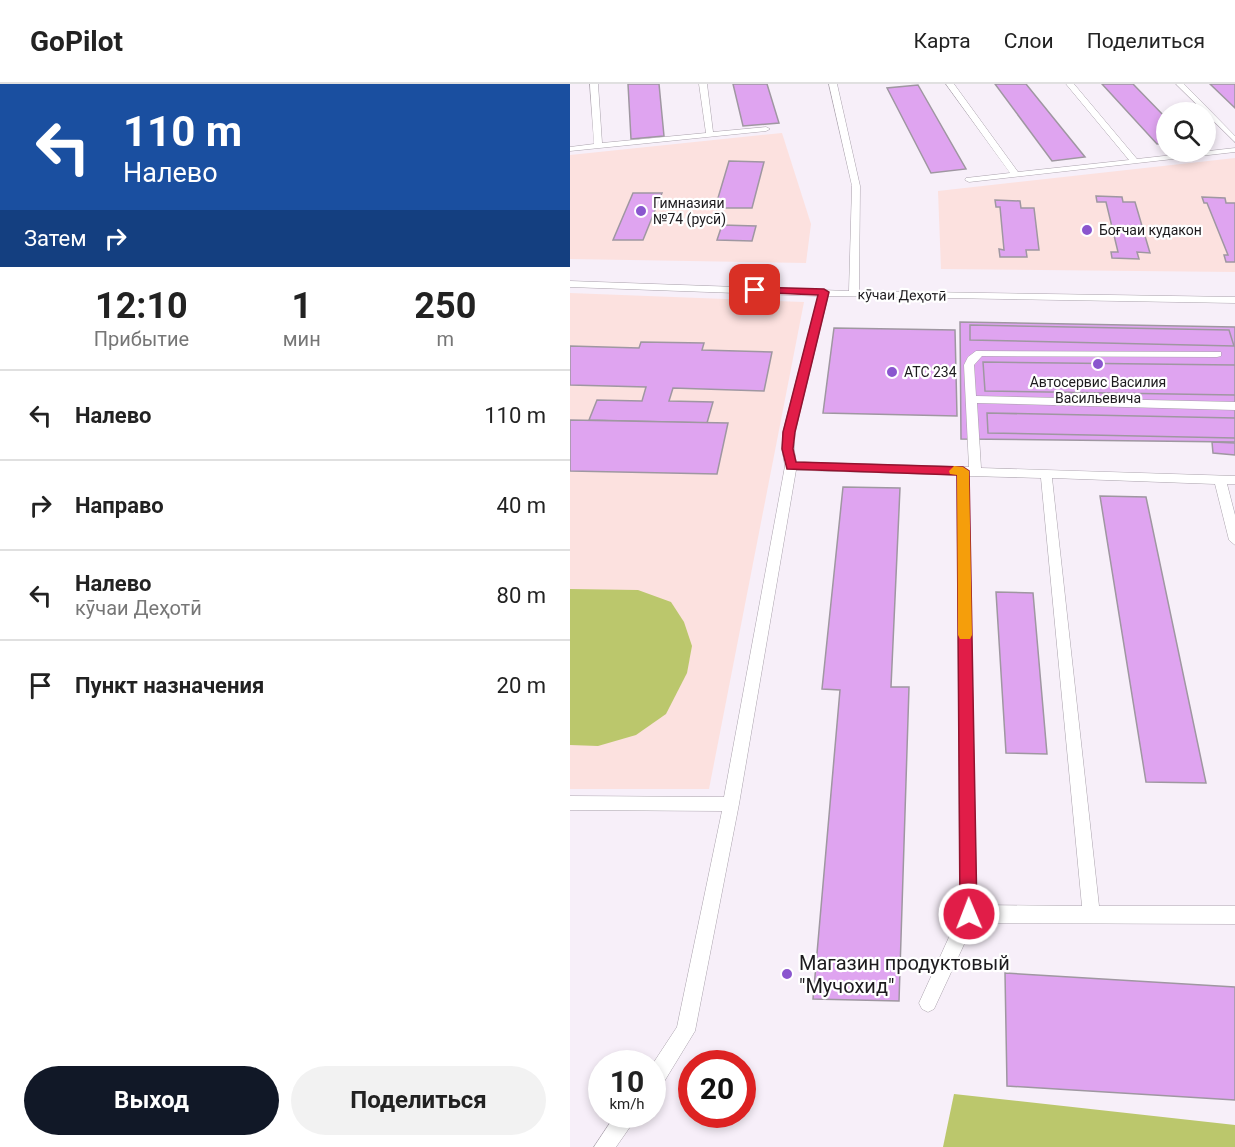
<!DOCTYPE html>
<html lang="ru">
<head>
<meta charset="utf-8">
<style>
	:root { --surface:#fff; --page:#f2f2f2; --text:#222; --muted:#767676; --line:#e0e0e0; --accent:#111827 }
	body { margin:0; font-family:Roboto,sans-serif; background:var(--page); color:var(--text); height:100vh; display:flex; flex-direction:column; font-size:22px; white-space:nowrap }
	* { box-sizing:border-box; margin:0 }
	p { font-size:20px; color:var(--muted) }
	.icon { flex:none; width:33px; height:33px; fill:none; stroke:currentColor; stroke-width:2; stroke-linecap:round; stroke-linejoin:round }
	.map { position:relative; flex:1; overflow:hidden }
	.sheet { display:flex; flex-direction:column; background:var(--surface); width:570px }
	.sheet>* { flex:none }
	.guide { background:#1a4fa0; color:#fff; overflow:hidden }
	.fabs { position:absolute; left:586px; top:18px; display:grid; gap:12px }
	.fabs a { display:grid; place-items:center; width:60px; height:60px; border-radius:50%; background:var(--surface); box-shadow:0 3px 9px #0003; font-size:30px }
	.speed { position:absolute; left:18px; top:966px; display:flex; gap:12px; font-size:30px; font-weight:700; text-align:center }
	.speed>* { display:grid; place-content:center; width:78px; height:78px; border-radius:50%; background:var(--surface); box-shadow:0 3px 9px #0003; line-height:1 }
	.speed small { font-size:15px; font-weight:400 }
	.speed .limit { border:9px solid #d22; background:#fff; color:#111 }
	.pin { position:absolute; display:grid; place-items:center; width:51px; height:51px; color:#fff; margin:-26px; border-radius:12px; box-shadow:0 3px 9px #0006 }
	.me { position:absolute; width:66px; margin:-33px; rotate:359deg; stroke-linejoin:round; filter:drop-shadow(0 0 4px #0008) }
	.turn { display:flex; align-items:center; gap:21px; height:126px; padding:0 24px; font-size:27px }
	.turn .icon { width:78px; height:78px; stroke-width:2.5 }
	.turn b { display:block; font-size:42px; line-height:51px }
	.then { display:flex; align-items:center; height:57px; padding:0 24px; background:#0003; gap:12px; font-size:22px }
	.eta { display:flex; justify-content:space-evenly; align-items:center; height:102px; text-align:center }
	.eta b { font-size:36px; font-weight:700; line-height:42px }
	.action { display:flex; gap:12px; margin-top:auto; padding:12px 24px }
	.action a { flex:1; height:69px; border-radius:36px; background:var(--accent); color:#fff; font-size:24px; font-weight:700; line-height:69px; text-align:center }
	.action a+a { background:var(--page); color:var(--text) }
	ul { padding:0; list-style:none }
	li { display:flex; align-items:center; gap:18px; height:90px; padding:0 24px; border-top:2px solid var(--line) }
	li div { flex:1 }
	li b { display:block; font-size:22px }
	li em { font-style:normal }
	header { display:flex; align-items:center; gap:36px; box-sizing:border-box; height:84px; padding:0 30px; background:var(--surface); border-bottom:2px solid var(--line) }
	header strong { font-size:28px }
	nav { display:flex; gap:33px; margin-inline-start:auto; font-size:21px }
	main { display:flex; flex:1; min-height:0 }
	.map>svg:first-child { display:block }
</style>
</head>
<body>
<header>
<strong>GoPilot</strong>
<nav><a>Карта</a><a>Слои</a><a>Поделиться</a></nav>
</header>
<main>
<section class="sheet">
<div class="guide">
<div class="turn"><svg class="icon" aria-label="left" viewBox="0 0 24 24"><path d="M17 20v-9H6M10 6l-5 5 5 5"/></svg><div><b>110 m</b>Налево</div></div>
<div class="then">Затем<svg class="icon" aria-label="right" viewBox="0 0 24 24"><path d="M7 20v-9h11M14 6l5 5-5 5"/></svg></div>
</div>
<div class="eta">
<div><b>12:10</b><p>Прибытие</p></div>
<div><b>1</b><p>мин</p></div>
<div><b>250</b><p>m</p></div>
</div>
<ul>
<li><svg class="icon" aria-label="left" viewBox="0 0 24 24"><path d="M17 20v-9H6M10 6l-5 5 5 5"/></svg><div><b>Налево</b></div><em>110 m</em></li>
<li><svg class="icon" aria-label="right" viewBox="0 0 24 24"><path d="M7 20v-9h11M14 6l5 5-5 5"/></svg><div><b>Направо</b></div><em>40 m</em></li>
<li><svg class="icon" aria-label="left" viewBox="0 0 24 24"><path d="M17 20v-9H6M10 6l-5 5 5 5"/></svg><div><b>Налево</b><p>кӯчаи Деҳотӣ</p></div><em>80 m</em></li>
<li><svg class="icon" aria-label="arrive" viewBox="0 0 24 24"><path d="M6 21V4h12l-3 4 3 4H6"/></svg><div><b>Пункт назначения</b></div><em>20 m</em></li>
</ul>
<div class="action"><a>Выход</a><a>Поделиться</a></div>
</section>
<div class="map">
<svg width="665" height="1063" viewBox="0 0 665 1063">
	<rect width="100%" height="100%" fill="#f7eff9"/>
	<!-- education -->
	<g fill="#fce1df">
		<path d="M212 49 241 140 236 179 0 175V71Z"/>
		<path d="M665 74V188L371 185 368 107Z"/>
		<path d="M0 209 234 218 139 705H0Z"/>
	</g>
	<!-- green -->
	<g fill="#bbc76c">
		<path d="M0 505 68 506 101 518 114 538 122 562 117 589 96 630 66 651 28 662 0 661Z"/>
		<path d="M384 1010 665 1041V1063H373Z"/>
	</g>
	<!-- building -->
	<g fill="#dfa4f0" stroke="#9f97a1" stroke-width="1.5">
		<path d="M58 0H89L94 52 61 55Z"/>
		<path d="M163 0H197L209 39 173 42Z"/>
		<path d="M425 0H456L515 73 482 77Z"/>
		<path d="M532 0H563L597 35V59L587 60Z"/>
		<path d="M640 0H665V24Z"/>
		<path d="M348 1 396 85 361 89 317 4Z"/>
		<path d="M159 77 194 78 182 124H145Z"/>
		<path d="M63 109H92L73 156H43Z"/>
		<path d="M526 112 552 113 553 118H565L580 169 567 168 569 175 542 174 541 168H548L536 118H527Z"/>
		<path d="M632 113 655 114 656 119H665V178H656L654 171H658L637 119H634Z"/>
		<path d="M425 116 450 117 451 124H464L469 166H456L457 173H430L429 165 434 166 430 123H426Z"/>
		<path d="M152 141 186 142 182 157 147 156Z"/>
		<path d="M390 238 665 243V358L391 355Z"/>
		<path d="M400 241 659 246 664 262 400 256Z"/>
		<path d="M264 244 385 246 387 332 253 329Z"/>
		<path d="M71 258 134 259 132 266 202 268 194 307 103 304 99 317 143 318 137 339 19 336 27 316 72 317 76 303 0 301V262L69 264Z"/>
		<path d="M413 278 665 281V311L415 307Z"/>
		<path d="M417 329 665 334V354L418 349Z"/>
		<path d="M0 336 158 339 147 390 0 387Z"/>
		<path d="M642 358 665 359V371L643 369Z"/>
		<path d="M273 403 330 404 321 603H339L329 917 243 915 270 606 252 605Z"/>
		<path d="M530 412 576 413 636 699 576 698Z"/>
		<path d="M426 508 463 509 477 670 436 669Z"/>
		<path d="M435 889 665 903V1016L437 1002Z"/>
	</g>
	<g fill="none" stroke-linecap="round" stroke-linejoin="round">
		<defs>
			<g id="lane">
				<path d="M20 0H28L32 59 136 49 129 0H137L143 48 196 43 200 45 196 47 0 67V63L24 60Z"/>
				<path d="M259 0H267L290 102 289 207 665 213V219L258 212 225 348 224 365 226 378 399 383 394 281 398 273 406 267 651 268V272L647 273 412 272 404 281 406 312 665 318V326L407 319 411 384 665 392V400H657L665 431V461L659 456 645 400 482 394 529 822H665V840L404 839 364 925 358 928 352 925 349 919 390 829 387 391 226 386 169 720 125 947 89 1006 82 1008V981L107 943 152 727 0 726V712L154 713 215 382 212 365 213 348 248 212 0 203V197L279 207 282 102ZM399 392 471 394 512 822 407 821Z"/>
				<path d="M376 0H384L448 88 559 76 496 0H504L567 75 665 64V68L399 98 395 96 396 94 440 89Z"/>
				<path d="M606 0H614L665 52V58Z"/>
				<path d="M46 1030H69L46 1063H24Z"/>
			</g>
		</defs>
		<!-- lane casing -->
		<use href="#lane" stroke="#aaa2ac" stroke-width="1"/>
		<!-- lane -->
		<use href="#lane" fill="#fff" fill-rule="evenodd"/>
	</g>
	<!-- route -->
	<path fill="#e11d48" stroke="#92132f" stroke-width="1.5" d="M185 203 254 205 259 208 225 348 223 365 226 378 393 383 399 387 407 830 405 836 399 838 392 836 390 830 387 391 217 385 212 365 213 348 248 211 181 208 180 206Z"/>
	<!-- slow -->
	<path fill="#f59e0b" d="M393 383 399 387 402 551 400 555H390L388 551 387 391 380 390 379 387 384 382Z"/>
	<!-- markers -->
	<g fill="#8a56ce" stroke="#fff" stroke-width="2">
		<circle cx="71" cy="127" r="6"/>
		<circle cx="517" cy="146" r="6"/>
		<circle cx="528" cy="280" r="6"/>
		<circle cx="322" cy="288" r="6"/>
		<circle cx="217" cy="890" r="6"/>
	</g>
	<g text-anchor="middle" stroke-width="4.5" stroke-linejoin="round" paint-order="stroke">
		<!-- far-poi labels -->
		<g font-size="14" fill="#1d1b1e" stroke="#fff" text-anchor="start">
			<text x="83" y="124">Гимназияи<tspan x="83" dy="16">№74 (русӣ)</tspan></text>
			<text x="529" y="151">Боғчаи кудакон</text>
			<text x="334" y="293">АТС 234</text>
			<text x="528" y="303" text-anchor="middle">Автосервис Василия<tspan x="528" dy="16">Васильевича</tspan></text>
		</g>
		<!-- far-street labels -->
		<g font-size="14" fill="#1d1b1e" stroke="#fff">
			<text transform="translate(332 211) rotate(1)" y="5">кӯчаи Деҳотӣ</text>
		</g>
		<!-- near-poi labels -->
		<g font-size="20" fill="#1d1b1e" stroke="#fff" text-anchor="start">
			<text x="229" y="886">Магазин продуктовый<tspan x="229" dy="23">"Мучохид"</tspan></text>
		</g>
	</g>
</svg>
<div class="fabs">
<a><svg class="icon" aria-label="search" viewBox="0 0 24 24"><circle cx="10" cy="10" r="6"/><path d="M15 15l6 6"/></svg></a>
</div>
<div class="speed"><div>10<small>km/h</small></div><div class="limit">20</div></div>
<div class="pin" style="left:185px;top:206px;background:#d93025"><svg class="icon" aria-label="arrive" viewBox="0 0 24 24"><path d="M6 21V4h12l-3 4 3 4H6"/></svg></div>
<svg class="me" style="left:399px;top:830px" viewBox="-20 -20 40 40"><circle r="17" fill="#e11d48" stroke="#fff" stroke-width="3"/><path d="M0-11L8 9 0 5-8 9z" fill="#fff"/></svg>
</div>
</main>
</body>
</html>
